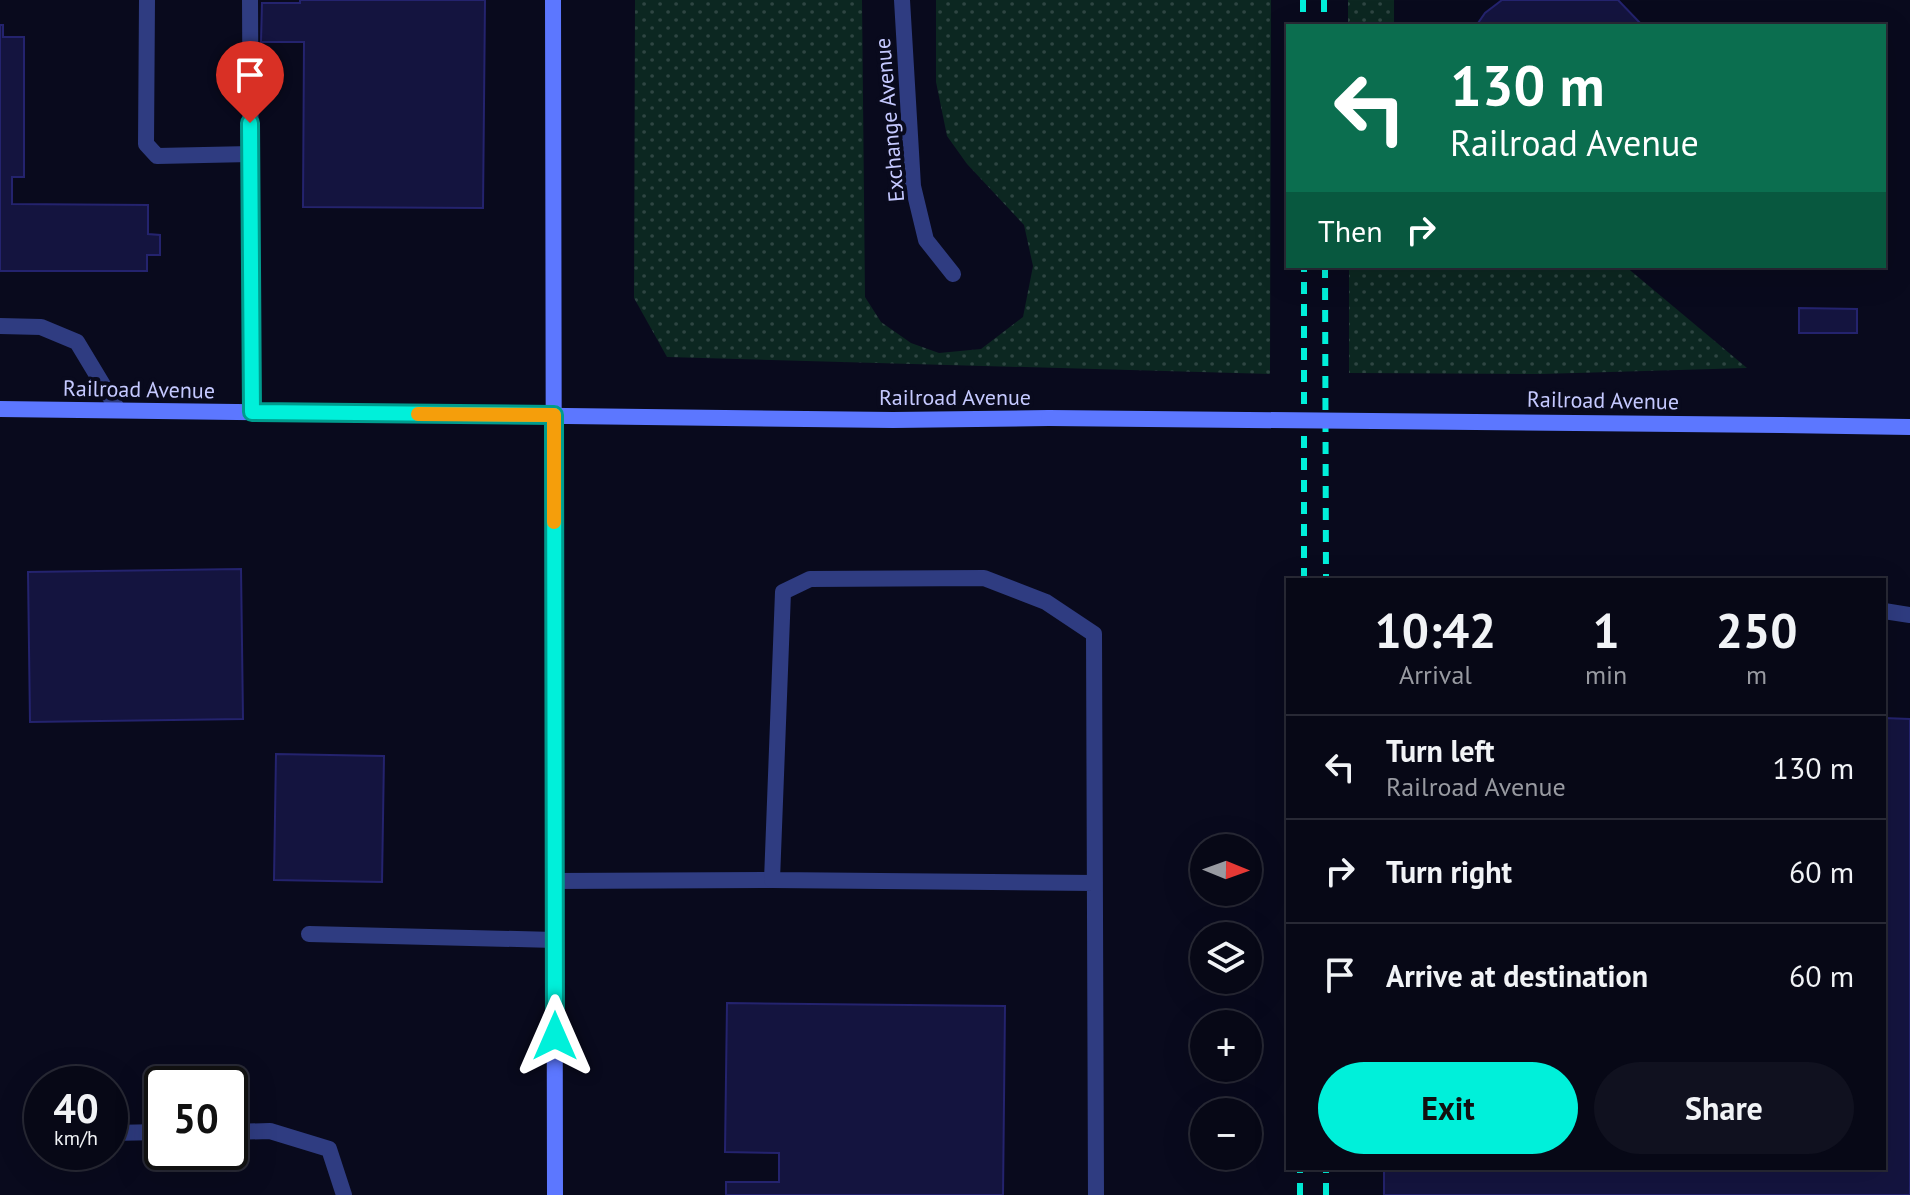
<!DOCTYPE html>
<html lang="en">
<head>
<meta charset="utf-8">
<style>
	:root { --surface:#070816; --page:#10111f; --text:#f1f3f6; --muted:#989aa1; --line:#282935; --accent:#00f0da }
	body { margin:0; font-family:"PT Sans",sans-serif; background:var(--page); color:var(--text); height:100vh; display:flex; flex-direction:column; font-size:30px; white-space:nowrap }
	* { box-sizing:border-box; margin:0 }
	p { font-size:26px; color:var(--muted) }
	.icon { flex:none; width:44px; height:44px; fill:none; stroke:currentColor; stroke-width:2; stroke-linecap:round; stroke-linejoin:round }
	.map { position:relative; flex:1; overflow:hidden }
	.details { position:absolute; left:1286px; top:578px; width:600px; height:592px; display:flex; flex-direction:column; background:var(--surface); border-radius:0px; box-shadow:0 8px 32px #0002,0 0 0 2px var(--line) }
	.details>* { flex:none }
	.hud { position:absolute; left:1286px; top:24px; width:600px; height:244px; border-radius:0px; box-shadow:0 8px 32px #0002,0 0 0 2px var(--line); background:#0b6e4f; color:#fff; overflow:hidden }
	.needle { width:52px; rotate:91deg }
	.tools { position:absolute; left:1190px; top:834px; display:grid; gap:16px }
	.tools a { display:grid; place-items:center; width:72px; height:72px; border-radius:50%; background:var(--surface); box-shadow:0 8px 32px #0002,0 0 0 2px var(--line); font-size:40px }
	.speed { position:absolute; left:24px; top:1066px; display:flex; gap:16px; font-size:40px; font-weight:700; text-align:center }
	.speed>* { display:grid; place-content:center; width:104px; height:104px; border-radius:50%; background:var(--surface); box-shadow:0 8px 32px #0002,0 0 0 2px var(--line); line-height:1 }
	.speed small { font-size:20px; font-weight:400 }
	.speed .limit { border:4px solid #111; border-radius:12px; background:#fff; color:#111 }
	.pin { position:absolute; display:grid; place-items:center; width:68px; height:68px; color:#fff; margin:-82px -34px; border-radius:50% 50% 50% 0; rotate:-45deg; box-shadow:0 0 8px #0007 }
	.pin .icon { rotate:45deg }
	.me { position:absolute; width:88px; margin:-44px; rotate:0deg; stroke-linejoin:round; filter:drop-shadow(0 0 6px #0008) }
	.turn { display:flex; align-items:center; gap:28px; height:168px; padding:0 32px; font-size:36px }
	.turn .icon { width:104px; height:104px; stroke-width:2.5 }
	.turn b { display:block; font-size:56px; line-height:68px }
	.then { display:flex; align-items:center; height:76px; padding:0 32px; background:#0003; gap:16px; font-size:30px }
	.eta { display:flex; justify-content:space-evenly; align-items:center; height:136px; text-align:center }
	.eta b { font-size:48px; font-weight:700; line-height:56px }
	.button { display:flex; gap:16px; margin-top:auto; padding:16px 32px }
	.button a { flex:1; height:92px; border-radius:48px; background:var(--accent); color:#111; font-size:32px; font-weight:700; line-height:92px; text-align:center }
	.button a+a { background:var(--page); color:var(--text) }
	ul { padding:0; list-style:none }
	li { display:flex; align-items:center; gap:24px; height:104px; padding:0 32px; border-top:2px solid var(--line) }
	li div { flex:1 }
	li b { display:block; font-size:30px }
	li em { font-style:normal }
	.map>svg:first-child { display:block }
</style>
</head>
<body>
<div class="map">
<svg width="1910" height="1195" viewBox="0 0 1910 1195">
	<defs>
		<pattern id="grass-dots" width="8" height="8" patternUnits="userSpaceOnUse" patternTransform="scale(2)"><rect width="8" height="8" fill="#0c2721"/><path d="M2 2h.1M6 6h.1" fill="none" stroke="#2e4542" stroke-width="1.8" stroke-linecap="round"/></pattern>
	</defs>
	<rect width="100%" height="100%" fill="#090a1d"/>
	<!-- grass -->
	<g fill="url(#grass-dots)">
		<path d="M635 0H862L865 297 881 322 911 343 939 353 981 349 1023 317 1033 266 1024 225 967 164 947 136 936 82V0H1271L1270 374 667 357 634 298Z"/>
		<rect x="1348" y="0" width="46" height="26"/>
		<path d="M1349 266H1625L1747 368 1542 374 1349 373Z"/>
	</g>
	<!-- building -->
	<g fill="#14143f" stroke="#24236e" stroke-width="2">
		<path d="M300 0H485L483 208 303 207 304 42H261L262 3H300Z"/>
		<path d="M1502 0H1618L1643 26H1476L1485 13Z"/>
		<path d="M0 25H3V37H24V177H12V204L148 205V234L160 235V255H147V271H0Z"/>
		<path d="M1799 308 1857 309V333H1799Z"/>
		<path d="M241 569 243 719 30 722 28 572Z"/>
		<path d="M1884 718 1910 719V1195H1384V1168H1884Z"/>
		<path d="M276 754 384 756 382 882 274 880Z"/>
		<path d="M727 1003 1005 1006 1003 1195H726V1182H779V1153L725 1152Z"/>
	</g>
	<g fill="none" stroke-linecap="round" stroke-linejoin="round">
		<!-- lane -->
		<g stroke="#2f3c81" stroke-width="16">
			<path d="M147 0 146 144 157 156 251 154"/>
			<path d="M250 0 252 412"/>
			<path d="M0 326 41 327 77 342 118 410"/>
			<path d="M1884 611 1910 615"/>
			<path d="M554 881 772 880"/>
			<path d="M1095 883 772 880 783 592 810 579 984 578 1046 602 1094 634 1096 1195"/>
			<path d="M309 934 555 940"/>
			<path d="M230 1132 270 1131 329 1149 344 1195"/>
			<path d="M110 1133 162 1132"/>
		</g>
		<!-- street -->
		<path stroke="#2f3c81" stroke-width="16" d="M902 0 913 186 926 240 953 274"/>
		<!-- secondary -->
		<g stroke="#5c77ff" stroke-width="16">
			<path d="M553 0 555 1195"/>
			<path d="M0 409 893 420 1049 418"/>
			<path d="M1781 425 1910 427"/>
		</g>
		<!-- rail -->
		<g stroke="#00f0da" stroke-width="6" stroke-dasharray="12 10" stroke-linecap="butt">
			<path d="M1303 0V26"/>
			<path d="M1324 0V26"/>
			<path d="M1325 266 1326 580"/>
			<path d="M1304 580V266"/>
			<path d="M1300 1195V1168"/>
			<path d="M1326 1195V1168"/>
		</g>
		<!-- secondary-bridge -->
		<path stroke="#5c77ff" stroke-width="16" d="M1049 418 1781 425"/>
	</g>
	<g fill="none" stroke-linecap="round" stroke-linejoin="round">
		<defs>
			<path id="route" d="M250 123 252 412 554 415 555 1036"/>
		</defs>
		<!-- route casing -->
		<use href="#route" stroke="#009c8e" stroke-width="20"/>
		<!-- route -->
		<use href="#route" stroke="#00f0da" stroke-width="14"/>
		<!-- slow -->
		<path stroke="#f59e0b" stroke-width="14" d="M418 414 554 415V522"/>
	</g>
	<g text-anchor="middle" stroke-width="8" stroke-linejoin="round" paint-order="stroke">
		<!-- street labels -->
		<g font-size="22" fill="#c5c9ff" stroke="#090a1d">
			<text transform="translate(889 120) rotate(-95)" y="8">Exchange Avenue</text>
			<text transform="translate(139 389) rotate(1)" y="8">Railroad Avenue</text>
			<text x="955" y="405">Railroad Avenue</text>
			<text transform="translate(1603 400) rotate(1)" y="8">Railroad Avenue</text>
		</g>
	</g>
</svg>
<div class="tools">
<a><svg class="needle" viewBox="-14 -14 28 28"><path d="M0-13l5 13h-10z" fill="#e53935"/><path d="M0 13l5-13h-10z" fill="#989aa1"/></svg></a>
<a><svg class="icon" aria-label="layers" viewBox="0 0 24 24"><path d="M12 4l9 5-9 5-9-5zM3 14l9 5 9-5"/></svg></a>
<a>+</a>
<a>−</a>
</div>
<div class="speed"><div>40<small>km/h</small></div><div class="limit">50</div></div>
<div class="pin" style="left:250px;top:123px;background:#d93025"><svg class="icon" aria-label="arrive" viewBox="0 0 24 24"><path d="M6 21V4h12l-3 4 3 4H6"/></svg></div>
<svg class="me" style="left:555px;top:1036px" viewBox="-20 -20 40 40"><path d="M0-17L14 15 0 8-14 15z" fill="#00f0da" stroke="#fff" stroke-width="4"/></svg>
<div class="hud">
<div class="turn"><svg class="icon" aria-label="left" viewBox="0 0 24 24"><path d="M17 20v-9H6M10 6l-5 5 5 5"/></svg><div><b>130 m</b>Railroad Avenue</div></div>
<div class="then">Then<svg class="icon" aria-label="right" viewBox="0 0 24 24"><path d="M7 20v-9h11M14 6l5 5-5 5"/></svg></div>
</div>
<section class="details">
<div class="eta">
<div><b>10:42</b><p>Arrival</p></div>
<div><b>1</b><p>min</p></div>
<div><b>250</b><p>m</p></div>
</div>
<ul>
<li><svg class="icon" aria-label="left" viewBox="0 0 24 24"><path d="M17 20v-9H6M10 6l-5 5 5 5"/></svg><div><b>Turn left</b><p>Railroad Avenue</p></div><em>130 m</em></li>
<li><svg class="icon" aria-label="right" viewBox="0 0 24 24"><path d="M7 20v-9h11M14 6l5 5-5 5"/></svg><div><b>Turn right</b></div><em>60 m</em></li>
<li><svg class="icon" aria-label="arrive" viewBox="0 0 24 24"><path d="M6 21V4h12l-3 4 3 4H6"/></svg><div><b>Arrive at destination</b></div><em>60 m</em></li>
</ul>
<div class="button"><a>Exit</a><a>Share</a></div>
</section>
</div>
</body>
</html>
